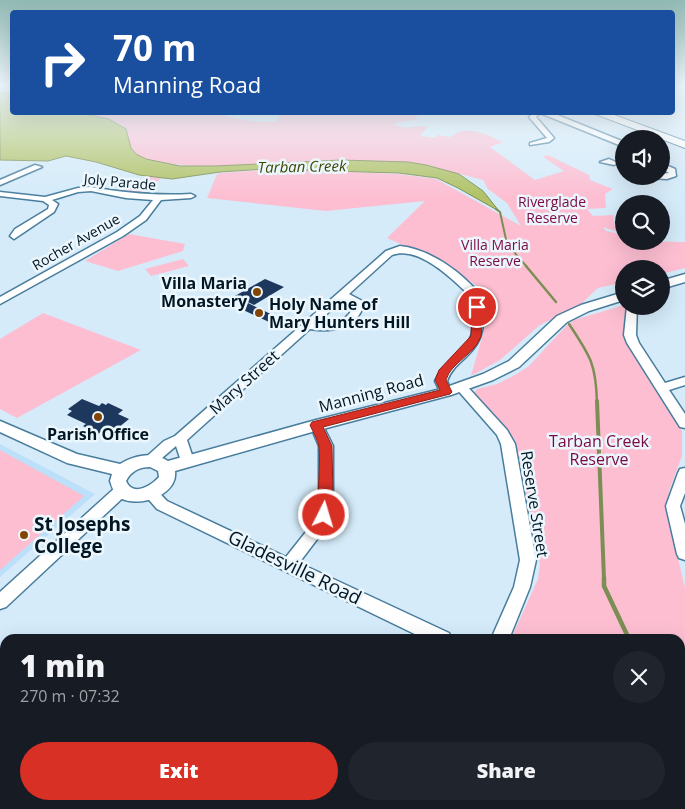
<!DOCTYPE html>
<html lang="en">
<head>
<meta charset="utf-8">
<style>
	:root { --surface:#171b24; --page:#20242c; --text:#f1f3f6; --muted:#9ea1a6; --accent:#d93025 }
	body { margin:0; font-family:"Open Sans",sans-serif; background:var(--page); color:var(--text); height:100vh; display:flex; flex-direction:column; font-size:19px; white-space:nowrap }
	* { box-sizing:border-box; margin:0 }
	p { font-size:16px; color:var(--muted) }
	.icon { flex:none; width:28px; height:28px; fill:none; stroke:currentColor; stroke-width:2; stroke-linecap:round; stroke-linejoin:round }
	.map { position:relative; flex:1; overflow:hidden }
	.sheet { position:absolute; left:0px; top:634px; width:685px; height:176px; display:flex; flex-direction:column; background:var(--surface); border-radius:15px 15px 0 0; box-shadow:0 5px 20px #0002 }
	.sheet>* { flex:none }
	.top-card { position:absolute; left:10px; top:10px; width:665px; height:105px; border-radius:5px; box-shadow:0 5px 20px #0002; background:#1a4fa0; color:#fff; overflow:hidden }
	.controls { position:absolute; left:615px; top:130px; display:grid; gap:10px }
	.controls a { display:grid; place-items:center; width:55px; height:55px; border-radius:50%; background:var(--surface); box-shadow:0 5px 20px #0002; font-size:25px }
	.pin { position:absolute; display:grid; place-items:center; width:42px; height:42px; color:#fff; margin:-21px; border:2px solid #fff; border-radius:50%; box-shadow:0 1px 5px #0007 }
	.me { position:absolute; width:55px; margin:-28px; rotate:5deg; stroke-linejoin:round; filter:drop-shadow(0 0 4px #0008) }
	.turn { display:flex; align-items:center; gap:18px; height:105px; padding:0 20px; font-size:22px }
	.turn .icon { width:65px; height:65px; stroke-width:2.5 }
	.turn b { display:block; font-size:35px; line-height:42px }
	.round { display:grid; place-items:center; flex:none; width:52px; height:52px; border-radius:26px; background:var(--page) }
	.headline { display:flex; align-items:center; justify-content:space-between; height:85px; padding:0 20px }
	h1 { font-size:30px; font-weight:800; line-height:38px }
	.primary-button { display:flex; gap:10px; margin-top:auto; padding:10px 20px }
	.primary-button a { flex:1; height:58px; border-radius:30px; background:var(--accent); color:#fff; font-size:20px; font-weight:800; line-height:58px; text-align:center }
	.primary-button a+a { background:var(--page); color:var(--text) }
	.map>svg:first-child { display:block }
</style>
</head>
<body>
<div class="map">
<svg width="685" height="809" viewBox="0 0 685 809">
	<rect width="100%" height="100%" fill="#d5ebf9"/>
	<!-- built -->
	<path fill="#bce0f9" d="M0 444 95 494 0 577Z"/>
	<!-- green -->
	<g fill="#fdbed2">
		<path d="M209 112 248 121 276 122 282 113H407L418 116 416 119 393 124C410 132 414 123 427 127L420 136 435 138 437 135 451 137C466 123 487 135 503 142L490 147 535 180 564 171 543 157 548 155 589 175 590 180 613 189 605 194 606 208 587 209 593 216 613 215 615 226 624 230V234L603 227 606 231 624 235V241L685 242V268L661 274V269H624V282L598 288 581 304 540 325 500 360 471 376 494 295 414 250 387 238 425 201 326 211 207 198 217 174 221 173 265 170 349 172 398 174 436 179 521 226 507 203 488 189 483 180 426 165 341 160 201 167 164 163 145 159 136 154 131 148 126 129 119 123 100 117 73 113Z"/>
		<path d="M148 177 162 178 141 194 123 191Z"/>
		<path d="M129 234 185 244 183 251 118 271 85 261Z"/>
		<path d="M183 259 189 266 151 276 145 269Z"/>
		<path d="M624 305 628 306 625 339 682 431V456L669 491 667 512 685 588V741L680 740V639H511L538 579 540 565 515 440 474 393 477 389 497 384 515 375 529 366 566 326 574 320Z"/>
		<path d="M43 313 141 350 17 418 0 409V339Z"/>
		<path d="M0 450 84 496 0 570Z"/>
	</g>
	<!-- water -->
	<path fill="#b1c267" stroke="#7c8e53" d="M0 92 12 94V112L80 113 109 119 126 129 131 148 136 154 146 159 180 166H216L341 160 408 162 426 165 459 174 483 191 499 211 458 188 437 178 399 173 265 169 220 172 172 179 139 175 96 162 66 156 48 161 0 160Z"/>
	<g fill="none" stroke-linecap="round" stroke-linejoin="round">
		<!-- stream-far3 -->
		<path stroke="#7c8e53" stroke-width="2" d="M496 209 500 212 507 244 527 267"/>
		<!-- stream-far2 -->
		<g stroke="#7c8e53" stroke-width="2.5">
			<path d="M526 266 556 302"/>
			<path d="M569 324C590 356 596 363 597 403"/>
		</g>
		<!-- stream-far1 -->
		<path stroke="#7c8e53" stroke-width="4" d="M597 401 604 579"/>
		<!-- stream -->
		<g stroke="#7c8e53" stroke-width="4.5">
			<path d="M604 578V586L629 639"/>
			<path d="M680 762 685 776"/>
		</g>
	</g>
	<!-- building -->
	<g fill="#1d375d">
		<path d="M265 279 284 287 254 305 235 296Z"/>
		<path d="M248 303 256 307 277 317 269 322 239 308Z"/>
		<path d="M82 399 99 406 102 403 106 405 108 403 123 410 118 414 129 419 113 432 105 429 98 434 83 426 86 424 67 415 72 411 68 409Z"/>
	</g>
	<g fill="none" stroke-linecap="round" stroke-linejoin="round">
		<defs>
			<g id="minor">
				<path d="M534 112H550L624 142V147L540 113 536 117 554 138 549 142 530 145V143L547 138 529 117Z"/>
				<path d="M609 159 618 163 614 165 600 162Z"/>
				<path d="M661 163 675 169 676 176 667 179 648 178 647 176H661V174L669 173 661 168Z"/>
				<path d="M35 165 42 167 0 185V180Z"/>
				<path d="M91 187C125 193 156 196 191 194L195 196 191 198 161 200 146 220 123 236 0 304V297L117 232 140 216 153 200 126 198 91 191 78 192 52 200 58 204 54 212 14 239 10 236 15 229 48 209 49 205 43 201 0 196V192L45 197 78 188Z"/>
				<path d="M400 246C430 249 463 273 481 296 484 322 487 337 466 357 458 364 451 370 447 381L452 392 450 395H442L435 381C443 362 465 353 471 336 475 324 472 309 471 297 453 279 418 245 392 255L349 294 364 302C360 327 333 333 310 329L187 440 194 461 192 464H182L176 446 155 464H145L143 461 145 458 164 441 175 436 386 251ZM343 299 354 303C350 322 333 324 317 323Z"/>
				<path d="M627 306H637L636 335 639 343 665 383 685 377V385L669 390 685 414V428L680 427 627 343 624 335Z"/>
				<path d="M461 383 465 384 507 430 515 444 536 560 530 587 509 639H491L514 587 520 560 501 444 497 435 455 387Z"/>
				<path d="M316 421 321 422 333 446V500L331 515 324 530 299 563 449 633 452 639H425L157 509 143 493 145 489C155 486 160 494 167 501L286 557 313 523 317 515 319 500V446L310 425Z"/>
				<path d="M685 468V493L680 506 685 524V560L679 558 677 554 666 506 678 473 680 469Z"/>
				<path d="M122 485 127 486 129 490 127 494 6 607 0 609V592L117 486Z"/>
				<path d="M680 740 685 741V761L680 760Z"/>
				<path d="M0 778 5 780V802L0 800Z"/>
				<path d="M11 805H36L38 809H13Z"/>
				<path d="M624 805H646L645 809H623Z"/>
			</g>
			<g id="tertiary">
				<path d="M685 274V282L661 289V281Z"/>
				<path d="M624 292V300L589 311 567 322 519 367 493 380 451 395 319 430 175 471C178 496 138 508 120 498 114 494 112 487 110 481L112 474 67 463 0 432V421L77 454 120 464C134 455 154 451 168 461L316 420 441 389 483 374 509 361 557 316 581 305ZM150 467 158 471 159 477C151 486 133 497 126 481 131 471 140 467 150 467Z"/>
			</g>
			<path id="trunk" d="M590 112H606L685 141V148Z"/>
		</defs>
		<!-- minor casing -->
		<use href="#minor" stroke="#497d9d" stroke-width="3"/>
		<!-- tertiary casing -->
		<use href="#tertiary" stroke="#497d9d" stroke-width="3"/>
		<!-- trunk casing -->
		<use href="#trunk" stroke="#497d9d" stroke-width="2"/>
		<!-- minor -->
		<use href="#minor" fill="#fff" fill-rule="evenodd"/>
		<!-- tertiary -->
		<use href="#tertiary" fill="#fff" fill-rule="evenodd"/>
		<!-- trunk -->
		<use href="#trunk" fill="#fff" fill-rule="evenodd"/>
	</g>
	<!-- sky -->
	<linearGradient id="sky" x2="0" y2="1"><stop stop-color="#92bab4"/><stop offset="0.43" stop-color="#ecf6fc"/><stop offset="1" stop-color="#ecf6fc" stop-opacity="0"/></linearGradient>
	<rect width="685" height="197" fill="url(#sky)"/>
	<!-- route -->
	<path fill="#d93025" stroke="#8d1f18" d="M477 304 481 307C481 316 483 328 481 336 476 354 451 362 446 380L452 392 450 394 323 427 332 446 333 500 329 518 324 520 319 518C316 512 321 460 319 447 318 440 313 432 310 425L312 422 440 390 435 380 439 370 471 336 472 307Z"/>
	<!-- markers -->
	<g fill="#834503" stroke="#ebf6fd" stroke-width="2">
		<circle cx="257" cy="292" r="5"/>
		<circle cx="259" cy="313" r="5"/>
		<circle cx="98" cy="417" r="5"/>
		<circle cx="24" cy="535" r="5"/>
	</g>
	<g text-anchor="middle" stroke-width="5" stroke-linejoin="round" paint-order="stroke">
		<!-- far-street labels -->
		<g font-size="14" fill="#021623" stroke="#ebf6fd">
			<text transform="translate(120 182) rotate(5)" y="5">Joly Parade</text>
			<text transform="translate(76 242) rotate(-30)" y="5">Rocher Avenue</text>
		</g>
		<!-- far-park labels -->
		<g font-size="14" fill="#7b0a43" stroke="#ebf6fd">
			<text x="552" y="207">Riverglade<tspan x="552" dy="16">Reserve</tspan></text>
			<text x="495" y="250">Villa Maria<tspan x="495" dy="16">Reserve</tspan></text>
		</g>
		<!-- far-water labels -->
		<g font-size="15" font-style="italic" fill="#3d4700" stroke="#ebf6fd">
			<text transform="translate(302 167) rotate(-1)" y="5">Tarban Creek</text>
		</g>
		<!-- poi labels -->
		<g font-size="16" font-weight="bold" fill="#021623" stroke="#ebf6fd" text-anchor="end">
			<text x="247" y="289">Villa Maria<tspan x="247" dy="18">Monastery</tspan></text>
			<text x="269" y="310" text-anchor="start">Holy Name of<tspan x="269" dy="18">Mary Hunters Hill</tspan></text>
			<text x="98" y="440" text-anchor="middle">Parish Office</text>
		</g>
		<!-- street labels -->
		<g font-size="16" fill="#021623" stroke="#ebf6fd">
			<text transform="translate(244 382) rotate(-42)" y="6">Mary Street</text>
			<text transform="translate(371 393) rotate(-15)" y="6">Manning Road</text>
			<text transform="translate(535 504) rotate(81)" y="6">Reserve Street</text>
		</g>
		<!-- park labels -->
		<g font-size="16" fill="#7b0a43" stroke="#ebf6fd">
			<text x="599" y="447">Tarban Creek<tspan x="599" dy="18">Reserve</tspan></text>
		</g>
		<!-- near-poi labels -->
		<g font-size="19" font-weight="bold" fill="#021623" stroke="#ebf6fd" text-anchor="start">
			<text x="34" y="531">St Josephs<tspan x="34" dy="22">College</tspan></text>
		</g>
		<!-- near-street labels -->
		<g font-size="19" fill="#021623" stroke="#ebf6fd">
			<text transform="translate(295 567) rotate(26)" y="7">Gladesville Road</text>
		</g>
	</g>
</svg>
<div class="controls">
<a><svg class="icon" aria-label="sound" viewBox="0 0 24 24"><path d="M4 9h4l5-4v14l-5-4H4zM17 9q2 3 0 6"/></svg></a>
<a><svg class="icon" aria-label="search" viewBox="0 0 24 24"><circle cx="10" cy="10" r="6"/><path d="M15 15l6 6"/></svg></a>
<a><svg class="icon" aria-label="layers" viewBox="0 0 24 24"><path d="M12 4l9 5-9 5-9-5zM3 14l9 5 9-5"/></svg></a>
</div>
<div class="pin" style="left:477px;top:307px;background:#d93025"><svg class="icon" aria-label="arrive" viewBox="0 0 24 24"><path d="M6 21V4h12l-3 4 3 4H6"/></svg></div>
<svg class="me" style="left:324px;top:515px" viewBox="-20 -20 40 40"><circle r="17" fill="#d93025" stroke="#fff" stroke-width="3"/><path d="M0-11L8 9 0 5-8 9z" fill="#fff"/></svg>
<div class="top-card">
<div class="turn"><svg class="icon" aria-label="right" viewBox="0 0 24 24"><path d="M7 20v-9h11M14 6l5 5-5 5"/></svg><div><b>70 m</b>Manning Road</div></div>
</div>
<section class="sheet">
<div class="headline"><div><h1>1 min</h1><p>270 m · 07:32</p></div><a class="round"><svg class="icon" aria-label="close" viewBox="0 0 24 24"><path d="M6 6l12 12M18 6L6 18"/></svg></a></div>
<div class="primary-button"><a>Exit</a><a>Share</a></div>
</section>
</div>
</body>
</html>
